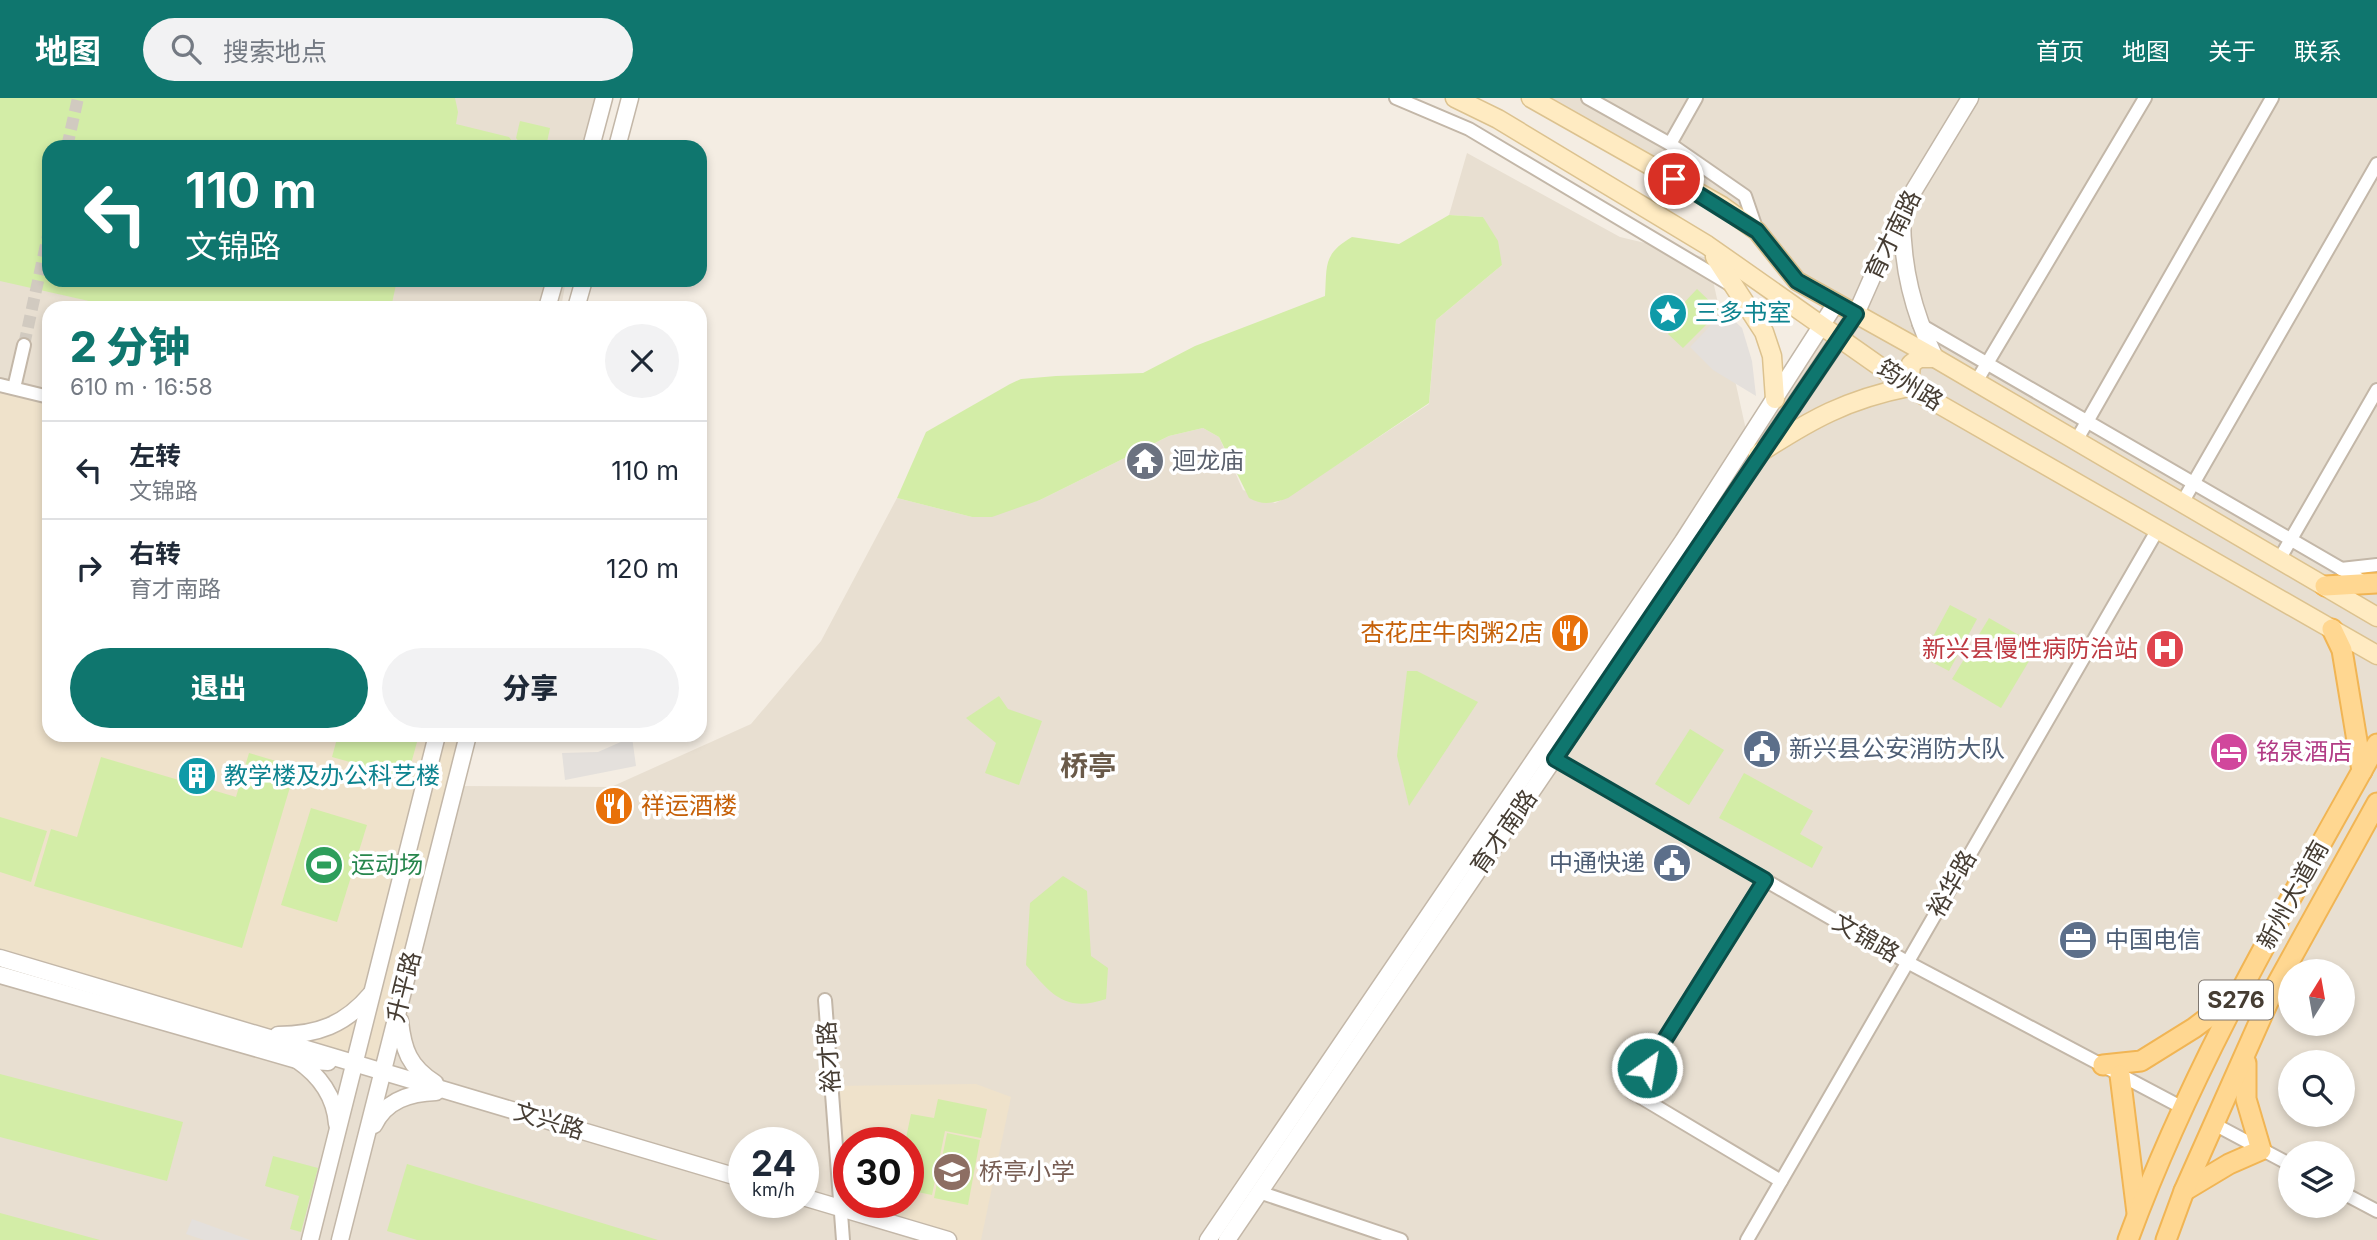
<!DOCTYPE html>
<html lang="zh">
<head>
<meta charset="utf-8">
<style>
	:root { --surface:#fff; --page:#f2f2f3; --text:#1f2937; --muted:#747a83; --line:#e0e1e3; --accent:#0f766e }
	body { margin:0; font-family:Inter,"Noto Sans SC",sans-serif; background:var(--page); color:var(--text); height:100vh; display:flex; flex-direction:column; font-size:26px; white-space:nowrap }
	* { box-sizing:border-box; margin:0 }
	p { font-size:23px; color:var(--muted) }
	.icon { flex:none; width:38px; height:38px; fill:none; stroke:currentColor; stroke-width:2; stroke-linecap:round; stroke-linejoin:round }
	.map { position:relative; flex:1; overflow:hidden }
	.sheet { position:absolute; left:42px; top:203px; width:665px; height:441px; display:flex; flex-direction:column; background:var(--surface); border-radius:21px; box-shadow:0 4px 10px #0003 }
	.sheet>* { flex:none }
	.top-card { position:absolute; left:42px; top:42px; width:665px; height:147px; border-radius:21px; box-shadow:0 4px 10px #0003; background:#0f766e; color:#fff; overflow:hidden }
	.needle { width:46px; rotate:11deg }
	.buttons { position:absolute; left:2278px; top:861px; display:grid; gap:14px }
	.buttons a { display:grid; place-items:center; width:77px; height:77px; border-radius:50%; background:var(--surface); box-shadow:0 4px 10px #0003; font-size:35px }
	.speed { position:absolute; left:728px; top:1029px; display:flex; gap:14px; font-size:35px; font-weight:700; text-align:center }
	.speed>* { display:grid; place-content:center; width:91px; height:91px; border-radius:50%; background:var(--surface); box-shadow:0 4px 10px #0003; line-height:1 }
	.speed small { font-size:18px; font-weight:400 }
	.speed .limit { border:10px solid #d22; background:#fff; color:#111 }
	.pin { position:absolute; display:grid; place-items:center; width:60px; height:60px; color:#fff; margin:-30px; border:4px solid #fff; border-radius:50%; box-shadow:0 2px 7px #0007 }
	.me { position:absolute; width:77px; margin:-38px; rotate:32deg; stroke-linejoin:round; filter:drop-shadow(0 0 5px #0008) }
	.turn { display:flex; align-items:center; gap:24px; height:147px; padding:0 28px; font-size:32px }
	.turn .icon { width:91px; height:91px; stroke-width:2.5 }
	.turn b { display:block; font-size:49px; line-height:60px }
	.round { display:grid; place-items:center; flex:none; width:74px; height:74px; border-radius:37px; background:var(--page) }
	.head { display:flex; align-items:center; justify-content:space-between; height:119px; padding:0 28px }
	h1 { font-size:42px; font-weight:800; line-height:52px; color:var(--accent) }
	.cta { display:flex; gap:14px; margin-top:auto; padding:14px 28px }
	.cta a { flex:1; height:80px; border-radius:42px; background:var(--accent); color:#fff; font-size:28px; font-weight:800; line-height:80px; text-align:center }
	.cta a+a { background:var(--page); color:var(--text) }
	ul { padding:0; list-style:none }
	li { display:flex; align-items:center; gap:21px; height:98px; padding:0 28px; border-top:2px solid var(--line) }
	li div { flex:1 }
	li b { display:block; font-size:26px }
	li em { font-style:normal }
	header { display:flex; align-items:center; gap:42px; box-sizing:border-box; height:98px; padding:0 35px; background:var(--accent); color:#fff }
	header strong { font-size:33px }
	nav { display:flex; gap:38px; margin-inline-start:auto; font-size:24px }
	.search { width:490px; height:63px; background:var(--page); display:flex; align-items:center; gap:18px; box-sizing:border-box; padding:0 24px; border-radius:38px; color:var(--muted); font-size:26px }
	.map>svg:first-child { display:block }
</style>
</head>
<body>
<header>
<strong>地图</strong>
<div class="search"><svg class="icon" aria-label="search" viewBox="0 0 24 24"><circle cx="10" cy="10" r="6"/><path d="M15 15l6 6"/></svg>搜索地点</div>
<nav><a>首页</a><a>地图</a><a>关于</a><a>联系</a></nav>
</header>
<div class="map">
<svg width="2377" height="1142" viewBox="0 0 2377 1142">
	<rect width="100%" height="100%" fill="#f4ede3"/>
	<!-- residential -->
	<g fill="#e8dfd1" fill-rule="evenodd">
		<path d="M0 0H599L590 49H49V182H566L561 210H49V299L0 287Z"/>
		<path d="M1542 0H2377V1142H0V860L455 688 611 689 751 626 821 543 897 400 972 419 1040 402 1169 338 1203 330 1219 339 1243 392 1275 405 1288 399 1429 306 1436 222 1502 167 1483 119 1449 117 1467 55 1620 139 1708 160 1750 350 1845 207 1780 164 1712 94ZM2291 873H2343V926H2291ZM2291 964H2343V1017H2291ZM744 1045H803V1104H744ZM849 1045H908V1104H849ZM2291 1055H2343V1108H2291Z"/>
	</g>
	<!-- education -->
	<g fill="#efe2cb" fill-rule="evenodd">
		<path d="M0 287 49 299V637H468L383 973 0 860Z"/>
		<path d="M976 986 1011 999 981 1142H948L841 1110 831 988ZM849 1045H908V1104H849Z"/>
	</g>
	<!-- green -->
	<g fill="#d3eda7">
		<path d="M0 0H455L458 14 456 26 509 39 517 49H49V182H397L391 210H120L0 183Z"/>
		<path d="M520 23 550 30 546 49H523L516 40Z"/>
		<path d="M1449 117 1483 119 1498 143 1502 167 1436 222 1429 305 1288 400C1274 405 1263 408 1249 400L1219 339 1203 330 1169 338 1040 402 992 419H972L897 400 926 334 1010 286 1021 281 1056 278 1143 275 1195 248 1325 198C1327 167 1323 156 1352 139L1399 146Z"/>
		<path d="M1697 191 1720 213 1683 250 1668 236 1686 217 1679 210Z"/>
		<path d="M1950 507 1977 521 1949 573 1922 559Z"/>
		<path d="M1989 520 2038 548 2001 610 1952 581Z"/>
		<path d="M1407 573H1417L1478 604 1409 708 1397 658Z"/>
		<path d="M999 598 1008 611 1042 623 1019 687 985 675 996 645 966 620Z"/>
		<path d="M1690 631 1724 652 1689 707 1655 686Z"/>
		<path d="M338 637H419L407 680 332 659Z"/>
		<path d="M249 655 296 669 242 850 34 788 51 731 77 739 101 659 236 699Z"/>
		<path d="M1744 675 1813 713 1800 736 1823 749 1812 770 1719 720Z"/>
		<path d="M311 710 367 727 337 824 281 807Z"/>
		<path d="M0 719 47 733 31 784 0 774Z"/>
		<path d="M1063 778 1087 793 1091 858 1108 870 1106 901C1065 915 1051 896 1026 867L1030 805Z"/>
		<path d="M0 976 183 1024 167 1083 0 1039Z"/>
		<path d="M938 1001 987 1011 981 1040 945 1033 932 1097 908 1092V1045H905L911 1016 934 1020Z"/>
		<path d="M947 1035 980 1042 968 1107 934 1100Z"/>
		<path d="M273 1058 318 1070 301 1134 290 1131 299 1098 265 1088Z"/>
		<path d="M407 1066 658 1142H417L387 1133Z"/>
		<path d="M0 1115 100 1142H0Z"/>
	</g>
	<!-- parking -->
	<g fill="#e4e0dc">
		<path d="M1724 213 1742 230 1752 263 1756 298 1713 272 1690 249Z"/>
		<path d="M632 639 636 668 565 682 562 655 598 654Z"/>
		<path d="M192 1121 250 1142H204L186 1136Z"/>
	</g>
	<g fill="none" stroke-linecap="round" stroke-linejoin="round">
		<!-- minor-tunnel -->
		<g stroke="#d1cac0" stroke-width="12" stroke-dasharray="12 6" stroke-linecap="butt">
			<path d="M67 49 78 0"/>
			<path d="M24 247 49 133"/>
		</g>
		<defs>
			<g id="minor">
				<path d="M1396 0 1469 31 1731 187"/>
				<path d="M1588 0 1670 46 1745 98 1757 133"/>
				<path d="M1670 46 1696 0"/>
				<path d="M1919 226 2364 484"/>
				<path d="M1976 284 2145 0"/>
				<path d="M0 287 49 299"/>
				<path d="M14 290 24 247"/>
				<path d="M2076 343 2272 0"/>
				<path d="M2182 405 2377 66"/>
				<path d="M2279 462 2377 292"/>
				<path d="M2341 471 2377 467"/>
				<path d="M1555 661 1907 864 2183 1010"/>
				<path d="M1764 782 1632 994 1781 1083"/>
				<path d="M825 902 843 1142"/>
				<path d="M2214 1026 2291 1067"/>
				<path d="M1259 1094 1401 1142"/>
				<path d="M2343 1095 2377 1113"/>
				<path d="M1747 1142 2158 431"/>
			</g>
			<g id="tertiary">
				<path d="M591 49 604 0"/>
				<path d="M617 49 630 0"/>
				<path d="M1902 118C1902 170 1913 213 1935 260"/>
				<path d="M547 210 555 182"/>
				<path d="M576 210 584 182"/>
				<path d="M0 860 744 1081"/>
				<path d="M0 877 297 962 328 964"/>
				<path d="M400 923C403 951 409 969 435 985"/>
				<path d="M278 937C317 937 345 927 371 896"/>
				<path d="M297 962C319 977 335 999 337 1026"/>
				<path d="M374 1027C386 1002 410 995 436 994"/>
				<path d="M803 1099 948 1142"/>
				<path d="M310 1142 437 637"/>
				<path d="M340 1142 468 637"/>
				<path d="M1208 1142 1683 443 1836 205"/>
				<path d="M1227 1142 1856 216 1902 112 1970 0"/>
			</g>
			<g id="secondary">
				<path d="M1455 0 1498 21 1707 147 1909 289 2377 557"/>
				<path d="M1531 0 1722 108 1757 133 1797 183 1935 260 2377 519"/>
				<path d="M1715 159 1764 234 1772 258 1775 301"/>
				<path d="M1909 289 1911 266 1919 260H1935"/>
				<path d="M1758 356C1810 322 1847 301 1909 289"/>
			</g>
			<g id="primary">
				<path d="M2325 488 2377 485"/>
				<path d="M2332 531 2342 552 2362 673"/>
				<path d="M2103 967 2141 963 2194 930 2234 900"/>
				<path d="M2120 977 2137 1115"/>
				<path d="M2184 1093 2229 1066 2261 1052 2246 1001V965"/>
				<path d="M2128 1142C2192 968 2287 807 2377 646"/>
				<path d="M2166 1142 2184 1093 2273 893 2377 705"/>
			</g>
		</defs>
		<!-- minor casing -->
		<use href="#minor" stroke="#c3b7a8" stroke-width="16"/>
		<!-- tertiary casing -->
		<use href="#tertiary" stroke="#c3b7a8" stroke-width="19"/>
		<!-- secondary casing -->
		<use href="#secondary" stroke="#dcc28f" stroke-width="21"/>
		<!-- primary casing -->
		<use href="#primary" stroke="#f1b554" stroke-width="23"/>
		<!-- minor -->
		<use href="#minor" stroke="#fff" stroke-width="12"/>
		<!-- tertiary -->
		<use href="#tertiary" stroke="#fff" stroke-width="16"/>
		<!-- secondary -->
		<use href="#secondary" stroke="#ffebc2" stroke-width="18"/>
		<!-- primary -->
		<use href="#primary" stroke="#ffd791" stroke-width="19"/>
	</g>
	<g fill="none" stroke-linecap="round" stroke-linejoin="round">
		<defs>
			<path id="route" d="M1647 970 1765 782 1555 661 1856 216 1797 183 1757 133 1674 81"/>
		</defs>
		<!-- route casing -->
		<use href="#route" stroke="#0a4d48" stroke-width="18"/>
		<!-- route -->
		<use href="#route" stroke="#0f766e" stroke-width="12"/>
	</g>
	<!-- icons -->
	<defs>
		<symbol id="sight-disc" viewBox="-11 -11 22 22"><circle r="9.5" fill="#0f9aa8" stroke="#fff"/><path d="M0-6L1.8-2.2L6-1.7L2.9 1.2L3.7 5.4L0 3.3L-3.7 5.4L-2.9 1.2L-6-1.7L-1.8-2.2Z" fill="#fff"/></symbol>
		<symbol id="temple-disc" viewBox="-11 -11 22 22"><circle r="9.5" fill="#6b7280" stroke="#fff"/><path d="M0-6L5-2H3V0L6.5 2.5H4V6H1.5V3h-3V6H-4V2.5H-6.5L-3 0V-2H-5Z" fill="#fff"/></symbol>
		<symbol id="restaurant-disc" viewBox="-11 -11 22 22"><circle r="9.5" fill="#e8710a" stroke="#fff"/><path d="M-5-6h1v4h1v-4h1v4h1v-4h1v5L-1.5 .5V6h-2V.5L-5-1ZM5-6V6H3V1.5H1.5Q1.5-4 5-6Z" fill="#fff"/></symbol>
		<symbol id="hospital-disc" viewBox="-11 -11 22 22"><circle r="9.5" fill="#e0444e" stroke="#fff"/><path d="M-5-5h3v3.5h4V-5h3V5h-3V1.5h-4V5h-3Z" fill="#fff"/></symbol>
		<symbol id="civic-disc" viewBox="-11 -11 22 22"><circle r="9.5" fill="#5c6f8a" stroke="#fff"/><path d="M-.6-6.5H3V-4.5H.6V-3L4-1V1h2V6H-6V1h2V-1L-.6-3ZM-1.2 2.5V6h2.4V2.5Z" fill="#fff"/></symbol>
		<symbol id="hotel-disc" viewBox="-11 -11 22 22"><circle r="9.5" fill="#d1479c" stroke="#fff"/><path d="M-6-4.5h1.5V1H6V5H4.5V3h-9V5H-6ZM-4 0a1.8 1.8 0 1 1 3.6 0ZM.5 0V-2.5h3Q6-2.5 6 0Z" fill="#fff"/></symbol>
		<symbol id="building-disc" viewBox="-11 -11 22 22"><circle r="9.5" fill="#0f9aa8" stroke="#fff"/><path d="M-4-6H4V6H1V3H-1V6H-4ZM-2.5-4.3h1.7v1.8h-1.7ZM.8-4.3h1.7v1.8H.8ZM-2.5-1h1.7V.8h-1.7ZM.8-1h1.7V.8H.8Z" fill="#fff"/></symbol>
		<symbol id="stadium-disc" viewBox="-11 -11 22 22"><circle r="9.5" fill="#2e9e5b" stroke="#fff"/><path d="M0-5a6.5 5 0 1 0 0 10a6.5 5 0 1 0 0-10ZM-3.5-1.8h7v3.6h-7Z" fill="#fff"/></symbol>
		<symbol id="office-disc" viewBox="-11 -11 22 22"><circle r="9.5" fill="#5c6f8a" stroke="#fff"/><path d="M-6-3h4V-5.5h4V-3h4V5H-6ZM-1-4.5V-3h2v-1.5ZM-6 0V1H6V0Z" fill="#fff"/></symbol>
		<symbol id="school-disc" viewBox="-11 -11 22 22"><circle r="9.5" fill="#8d6e63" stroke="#fff"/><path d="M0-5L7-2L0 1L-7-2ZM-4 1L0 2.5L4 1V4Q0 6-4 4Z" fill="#fff"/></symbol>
	</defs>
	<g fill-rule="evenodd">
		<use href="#sight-disc" x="1646" y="193" width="44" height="44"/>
		<use href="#temple-disc" x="1123" y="341" width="44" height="44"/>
		<use href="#restaurant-disc" x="1548" y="513" width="44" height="44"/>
		<use href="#hospital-disc" x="2143" y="529" width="44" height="44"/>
		<use href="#civic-disc" x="1740" y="629" width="44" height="44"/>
		<use href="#hotel-disc" x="2207" y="632" width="44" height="44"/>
		<use href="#building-disc" x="175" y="656" width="44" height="44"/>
		<use href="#restaurant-disc" x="592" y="686" width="44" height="44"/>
		<use href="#civic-disc" x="1650" y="743" width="44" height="44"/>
		<use href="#stadium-disc" x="302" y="745" width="44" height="44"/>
		<use href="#office-disc" x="2056" y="820" width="44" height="44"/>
		<use href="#school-disc" x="930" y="1052" width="44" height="44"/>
	</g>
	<g text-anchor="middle" stroke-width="7" stroke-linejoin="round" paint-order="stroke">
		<!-- shield labels -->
		<rect fill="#fff" stroke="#7e7770" stroke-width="2" x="2199" y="882.5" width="74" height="39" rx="5"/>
		<g font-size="23" font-weight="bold" fill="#463d33">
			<text x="2236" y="910">S276</text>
		</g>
		<!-- street labels -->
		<g font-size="24" fill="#463d33" stroke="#fff">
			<text transform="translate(1893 137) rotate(-64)" y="8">育才南路</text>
			<text transform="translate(1910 287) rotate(32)" y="8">筠州路</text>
			<text transform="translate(1504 734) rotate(-55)" y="8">育才南路</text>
			<text transform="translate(1952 786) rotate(-60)" y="8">裕华路</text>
			<text transform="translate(2293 797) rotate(-61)" y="8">新州大道南</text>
			<text transform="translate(1866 840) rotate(30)" y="8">文锦路</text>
			<text transform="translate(404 889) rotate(-76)" y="8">升平路</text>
			<text transform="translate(829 959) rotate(-94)" y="8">裕才路</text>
			<text transform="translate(549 1023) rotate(17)" y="8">文兴路</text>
		</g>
		<!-- culture labels -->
		<g font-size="24" fill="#0d838f" stroke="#fff" text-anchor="start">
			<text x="1695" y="223">三多书室</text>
			<text x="224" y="686">教学楼及办公科艺楼</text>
		</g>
		<!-- worship labels -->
		<g font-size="24" fill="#5b616d" stroke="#fff" text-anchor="start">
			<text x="1172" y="371">迴龙庙</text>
		</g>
		<!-- food labels -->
		<g font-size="24" fill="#c56008" stroke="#fff" text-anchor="end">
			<text x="1543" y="543">杏花庄牛肉粥2店</text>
			<text x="641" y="716" text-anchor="start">祥运酒楼</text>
		</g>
		<!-- health labels -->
		<g font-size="24" fill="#be3a42" stroke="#fff" text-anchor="end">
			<text x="2138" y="559">新兴县慢性病防治站</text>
		</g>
		<!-- service labels -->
		<g font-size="24" fill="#4e5e75" stroke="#fff" text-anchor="start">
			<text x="1789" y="659">新兴县公安消防大队</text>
			<text x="1645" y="773" text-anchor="end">中通快递</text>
			<text x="2105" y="850">中国电信</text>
		</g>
		<!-- hotel labels -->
		<g font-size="24" fill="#b23c85" stroke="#fff" text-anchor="start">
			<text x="2256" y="662">铭泉酒店</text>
		</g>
		<!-- leisure labels -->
		<g font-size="24" fill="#27864d" stroke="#fff" text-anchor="start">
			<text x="351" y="775">运动场</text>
		</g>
		<!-- education labels -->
		<g font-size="24" fill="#785e54" stroke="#fff" text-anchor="start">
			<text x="979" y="1082">桥亭小学</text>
		</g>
		<!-- quarter labels -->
		<g font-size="28" font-weight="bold" fill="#6a5a49" stroke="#fff">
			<text x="1088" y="678">桥亭</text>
		</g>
	</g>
</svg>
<div class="buttons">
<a><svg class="needle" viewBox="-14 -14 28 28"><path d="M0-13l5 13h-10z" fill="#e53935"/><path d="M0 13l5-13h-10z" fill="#747a83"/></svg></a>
<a><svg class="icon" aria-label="search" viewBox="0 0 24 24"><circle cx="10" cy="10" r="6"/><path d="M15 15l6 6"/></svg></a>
<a><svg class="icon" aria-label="layers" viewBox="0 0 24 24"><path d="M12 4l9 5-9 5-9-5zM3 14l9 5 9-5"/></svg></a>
</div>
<div class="speed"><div>24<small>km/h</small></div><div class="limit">30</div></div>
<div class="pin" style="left:1674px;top:81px;background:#d93025"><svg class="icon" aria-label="arrive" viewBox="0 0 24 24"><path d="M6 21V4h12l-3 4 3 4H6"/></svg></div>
<svg class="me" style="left:1647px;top:970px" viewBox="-20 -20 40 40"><circle r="17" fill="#0f766e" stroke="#fff" stroke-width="3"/><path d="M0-11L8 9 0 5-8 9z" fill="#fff"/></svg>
<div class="top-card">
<div class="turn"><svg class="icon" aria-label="left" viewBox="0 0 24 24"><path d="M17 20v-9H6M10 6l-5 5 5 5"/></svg><div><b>110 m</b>文锦路</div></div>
</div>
<section class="sheet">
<div class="head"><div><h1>2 分钟</h1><p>610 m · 16:58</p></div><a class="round"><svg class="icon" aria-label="close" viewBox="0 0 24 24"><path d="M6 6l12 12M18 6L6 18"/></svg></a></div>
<ul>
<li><svg class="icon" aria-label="left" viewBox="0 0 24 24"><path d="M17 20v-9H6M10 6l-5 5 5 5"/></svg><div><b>左转</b><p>文锦路</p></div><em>110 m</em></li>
<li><svg class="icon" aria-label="right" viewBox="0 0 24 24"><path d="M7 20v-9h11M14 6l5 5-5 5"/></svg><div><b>右转</b><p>育才南路</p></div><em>120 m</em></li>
</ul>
<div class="cta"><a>退出</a><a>分享</a></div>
</section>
</div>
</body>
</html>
